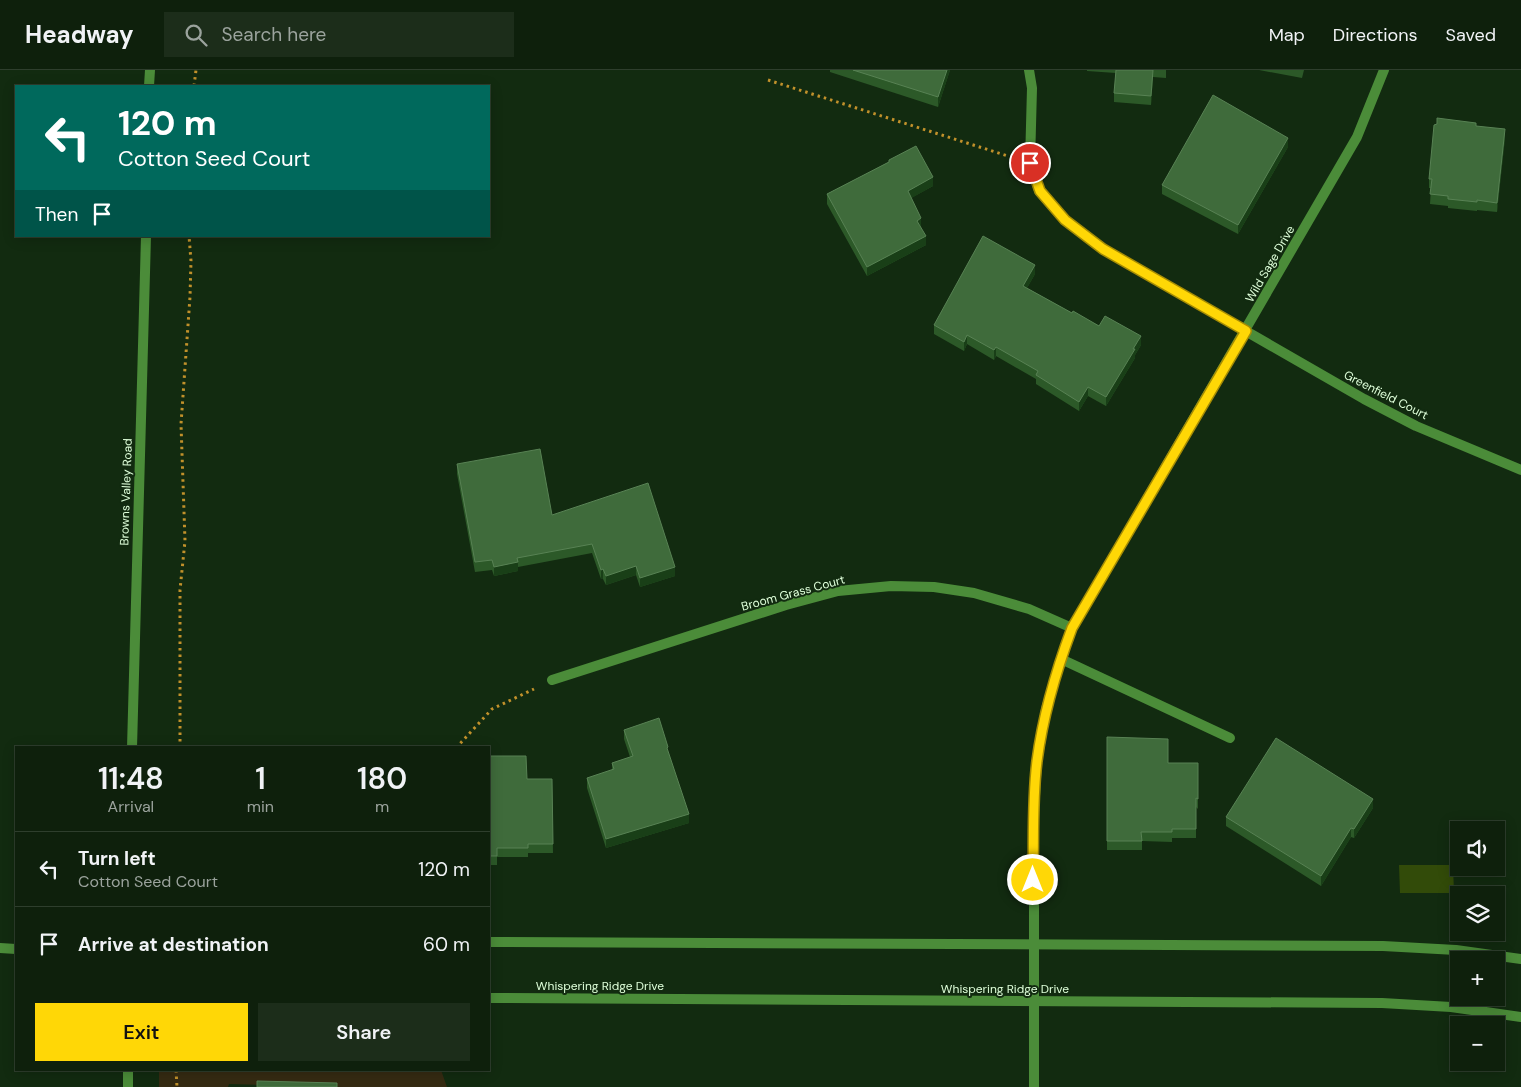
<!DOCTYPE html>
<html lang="en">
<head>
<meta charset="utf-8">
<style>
	:root { --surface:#0e200c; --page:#1c2d1a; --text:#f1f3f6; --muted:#9ba39d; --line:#2e3e2d; --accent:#ffd706 }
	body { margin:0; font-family:"DM Sans",sans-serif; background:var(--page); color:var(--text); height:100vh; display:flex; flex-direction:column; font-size:19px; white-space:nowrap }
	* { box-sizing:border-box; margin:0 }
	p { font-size:16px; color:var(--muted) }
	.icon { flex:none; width:28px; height:28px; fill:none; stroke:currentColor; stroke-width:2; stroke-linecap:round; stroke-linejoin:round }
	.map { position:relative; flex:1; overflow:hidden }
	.side { position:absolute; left:15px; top:676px; width:475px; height:325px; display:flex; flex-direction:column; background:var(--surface); border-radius:0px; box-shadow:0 2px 12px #0003,0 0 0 1px var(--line) }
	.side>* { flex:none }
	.top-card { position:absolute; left:15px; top:15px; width:475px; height:152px; border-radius:0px; box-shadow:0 2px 12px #0003,0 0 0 1px var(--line); background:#00695c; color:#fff; overflow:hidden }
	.buttons { position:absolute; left:1450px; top:751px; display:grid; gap:10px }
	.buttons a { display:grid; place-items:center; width:55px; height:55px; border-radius:0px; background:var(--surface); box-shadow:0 2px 12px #0003,0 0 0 1px var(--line); font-size:25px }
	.pin { position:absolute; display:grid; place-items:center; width:42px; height:42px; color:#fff; margin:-21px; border:2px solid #fff; border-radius:50%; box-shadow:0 1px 5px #0007 }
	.me { position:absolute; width:55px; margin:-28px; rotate:0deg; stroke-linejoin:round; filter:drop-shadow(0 0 4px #0008) }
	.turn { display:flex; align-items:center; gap:18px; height:105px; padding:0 20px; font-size:22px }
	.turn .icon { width:65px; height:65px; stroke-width:2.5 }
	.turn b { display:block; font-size:35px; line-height:42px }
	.then { display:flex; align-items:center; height:48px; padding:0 20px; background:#0003; gap:10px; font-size:19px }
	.eta { display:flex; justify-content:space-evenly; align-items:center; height:85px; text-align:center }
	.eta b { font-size:30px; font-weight:600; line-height:35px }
	.action { display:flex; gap:10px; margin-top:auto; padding:10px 20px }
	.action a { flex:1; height:58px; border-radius:0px; background:var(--accent); color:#111; font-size:20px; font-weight:600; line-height:58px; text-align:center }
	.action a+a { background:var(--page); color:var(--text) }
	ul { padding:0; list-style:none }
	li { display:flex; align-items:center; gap:15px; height:75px; padding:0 20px; border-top:1px solid var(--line) }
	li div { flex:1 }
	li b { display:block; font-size:19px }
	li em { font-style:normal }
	header { display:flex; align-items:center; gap:30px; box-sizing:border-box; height:70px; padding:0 25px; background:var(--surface); border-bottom:1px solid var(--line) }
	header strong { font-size:24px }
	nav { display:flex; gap:28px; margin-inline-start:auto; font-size:18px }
	.search { width:350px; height:45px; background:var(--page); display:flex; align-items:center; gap:12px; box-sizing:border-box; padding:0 18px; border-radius:0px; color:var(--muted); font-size:19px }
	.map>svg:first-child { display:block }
</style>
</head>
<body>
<header>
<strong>Headway</strong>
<div class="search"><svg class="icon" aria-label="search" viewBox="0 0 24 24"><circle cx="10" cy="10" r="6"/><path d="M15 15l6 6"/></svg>Search here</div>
<nav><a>Map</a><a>Directions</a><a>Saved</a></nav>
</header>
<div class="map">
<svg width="1521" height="1017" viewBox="0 0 1521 1017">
	<rect width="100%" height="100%" fill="#122b10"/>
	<!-- green -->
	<path fill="#352b12" d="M159 1000H441L447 1017H343L229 1014 228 1017H159Z"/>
	<!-- water -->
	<path fill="#324b09" d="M1399 795H1453L1454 823H1400Z"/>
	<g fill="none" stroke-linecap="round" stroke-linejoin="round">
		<!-- path -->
		<g stroke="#c1912b" stroke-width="3" stroke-dasharray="2.5 4" stroke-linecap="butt">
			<path d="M768 10 1008 86"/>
			<path d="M194 16 196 0"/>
			<path d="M180 678V520L185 471 181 354 190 227 191 191 189 166"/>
			<path d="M456 678 492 639 534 619"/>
			<path d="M176 1000 177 1017"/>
		</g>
		<!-- lane -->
		<g stroke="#4b8c39" stroke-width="10">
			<path d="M1029 0 1032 18 1030 93"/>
			<path d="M1061 589 1230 668"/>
		</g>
		<!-- street -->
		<g stroke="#4b8c39" stroke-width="10">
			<path d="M149 16 150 0"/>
			<path d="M1030 93 1039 121 1065 150 1103 179 1364 329 1416 356 1521 400"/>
			<path d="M552 610 786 535 838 521 891 516 934 517 974 523 1029 539 1072 558"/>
			<path d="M132 678 146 166"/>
			<path d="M489 872 1383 876 1456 880 1521 889"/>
			<path d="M0 878 16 879"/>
			<path d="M489 928 1382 933 1451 937 1521 947"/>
			<path d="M128 1000V1017"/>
			<path d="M1034 1017V743L1037 692 1046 639 1061 589 1072 558 1357 67 1384 0"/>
		</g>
	</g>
	<!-- wall -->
	<g fill="#2c5928">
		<path d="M830 0H950L938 37 830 2Z"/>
		<path d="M1087 0H1166V8L1153 7 1151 35 1114 32V23L1116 3 1087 1Z"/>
		<path d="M1259 0H1304L1302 8Z"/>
		<path d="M1476 56 1505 68 1497 142 1477 140V141L1448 138V136L1430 134 1431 118H1429V109Z"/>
		<path d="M1288 77 1238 164 1162 124V115Z"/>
		<path d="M889 90 933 116 911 128 921 157 926 175 867 206 827 134V124L889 92Z"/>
		<path d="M1035 204 1027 218 1072 243 1141 275 1135 285V288L1106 336 1088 326 1079 341 1036 314V309L996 286 994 290 967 274 964 281 934 264V255Z"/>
		<path d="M457 394 552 445 675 506 640 517 636 505 606 515 603 509H601L592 483 518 497V501L494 506 492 500 475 502 457 404Z"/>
		<path d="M624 660 668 682 689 753 606 778 587 718V708L612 700V693L630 687 624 669Z"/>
		<path d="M1107 667 1168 693H1198V739L1196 737V768H1172V772L1142 771V780H1107Z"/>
		<path d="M489 686 527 709H552L553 783H528V787H497V795H489Z"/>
		<path d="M1373 738 1354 768 1351 767 1321 816 1226 756V747Z"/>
	</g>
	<!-- shaded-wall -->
	<g fill="#193f17">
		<path d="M947 0H950L938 37V27Z"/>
		<path d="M1153 0V7L1151 35V26Z"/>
		<path d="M1505 59V68L1497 142V133Z"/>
		<path d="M1288 68V77L1238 164V155Z"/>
		<path d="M933 107V116L908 130V121Z"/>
		<path d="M921 148V157L917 160V151Z"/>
		<path d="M926 166V175L867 206V197Z"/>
		<path d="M1035 195V204L1023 225V216Z"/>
		<path d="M967 265V274L964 281V272Z"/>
		<path d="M1141 266V275L1135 285V288L1106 336V327Z"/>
		<path d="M996 277V286L994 290V280Z"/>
		<path d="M1088 317V326L1079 341V332Z"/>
		<path d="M518 492V501L494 506V497Z"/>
		<path d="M636 496V505L606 515V506Z"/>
		<path d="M675 497V506L640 517V508Z"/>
		<path d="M603 499V509H601V500Z"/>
		<path d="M1373 729V738L1354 768V759Z"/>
		<path d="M689 744V753L606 778V769Z"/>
		<path d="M1351 758V767L1321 816V806Z"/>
	</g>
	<!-- building -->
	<g fill="#3f6b3b" stroke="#588254">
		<path d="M853 0H947L938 27Z"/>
		<path d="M1116 0H1153L1151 26 1114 23Z"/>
		<path d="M1213 25 1288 68 1238 155 1162 115Z"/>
		<path d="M1437 48 1476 53V56L1505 59 1497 133 1477 130V132L1448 129V126L1430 124 1432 109H1429L1434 55 1437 54Z"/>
		<path d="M916 76 933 107 908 121 921 148 917 151 926 166 867 197 827 124 889 92V90Z"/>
		<path d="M983 166 1035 195 1023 216 1072 243 1073 241 1099 256 1105 246 1141 266 1133 279H1135L1106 327 1088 317 1079 332 1036 305 1038 301 996 277 994 280 967 265 964 272 934 255Z"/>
		<path d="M540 379 552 445 648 413 675 497 640 508 636 496 606 506 603 499 601 500 592 474 517 488 518 492 494 497 492 490 475 492 457 394Z"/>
		<path d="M659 648 668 677 667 678 689 744 606 769 587 708 614 699 612 693 633 686 624 660Z"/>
		<path d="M1107 667 1168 669V693H1198V729L1196 728V759H1172V762H1141L1142 771H1107Z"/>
		<path d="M1276 668 1373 729 1354 759 1351 758 1321 806 1226 747Z"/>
		<path d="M489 686H526L527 709H552L553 774H528V778H497V786H489Z"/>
		<path d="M257 1011 337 1013V1017H257Z"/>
	</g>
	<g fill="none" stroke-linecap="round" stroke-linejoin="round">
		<defs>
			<path id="route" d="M1030 93 1040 121 1065 150 1103 179 1246 261 1072 558C1056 601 1043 645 1037 691 1032 731 1034 771 1033 810"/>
		</defs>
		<!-- route casing -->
		<use href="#route" stroke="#a68c04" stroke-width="12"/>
		<!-- route -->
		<use href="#route" stroke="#ffd706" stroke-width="9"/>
	</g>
	<g text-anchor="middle" stroke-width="4" stroke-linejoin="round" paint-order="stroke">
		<!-- street labels -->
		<g font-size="12" fill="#dfffda" stroke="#122b10">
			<text transform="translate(1270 194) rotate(-60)" y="4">Wild Sage Drive</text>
			<text transform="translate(1386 325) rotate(27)" y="4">Greenfield Court</text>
			<text transform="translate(126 422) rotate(-88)" y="4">Browns Valley Road</text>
			<text transform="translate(793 523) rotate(-15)" y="4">Broom Grass Court</text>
			<text x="600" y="920">Whispering Ridge Drive</text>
			<text x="1005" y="923">Whispering Ridge Drive</text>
		</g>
	</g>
</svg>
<div class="buttons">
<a><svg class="icon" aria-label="sound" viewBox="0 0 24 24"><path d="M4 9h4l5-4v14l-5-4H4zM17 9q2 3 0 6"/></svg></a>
<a><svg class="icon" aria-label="layers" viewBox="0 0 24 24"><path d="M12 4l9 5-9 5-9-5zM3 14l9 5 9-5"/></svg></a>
<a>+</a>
<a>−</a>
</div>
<div class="pin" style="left:1030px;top:93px;background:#d93025"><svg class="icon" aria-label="arrive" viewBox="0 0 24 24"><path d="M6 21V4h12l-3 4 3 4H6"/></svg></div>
<svg class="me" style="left:1033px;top:810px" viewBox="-20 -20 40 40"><circle r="17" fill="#ffd706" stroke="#fff" stroke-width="3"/><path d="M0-11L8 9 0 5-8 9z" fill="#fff"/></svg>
<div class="top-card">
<div class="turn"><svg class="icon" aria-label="left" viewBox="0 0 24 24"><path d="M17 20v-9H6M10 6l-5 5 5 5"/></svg><div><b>120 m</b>Cotton Seed Court</div></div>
<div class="then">Then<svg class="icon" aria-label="arrive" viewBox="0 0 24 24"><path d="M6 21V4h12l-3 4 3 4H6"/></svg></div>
</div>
<section class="side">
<div class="eta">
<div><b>11:48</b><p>Arrival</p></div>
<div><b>1</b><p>min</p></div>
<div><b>180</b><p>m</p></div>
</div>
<ul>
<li><svg class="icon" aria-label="left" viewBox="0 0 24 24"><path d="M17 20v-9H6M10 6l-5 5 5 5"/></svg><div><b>Turn left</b><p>Cotton Seed Court</p></div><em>120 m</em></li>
<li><svg class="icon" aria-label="arrive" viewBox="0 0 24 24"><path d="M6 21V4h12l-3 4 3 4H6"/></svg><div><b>Arrive at destination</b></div><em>60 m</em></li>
</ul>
<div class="action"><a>Exit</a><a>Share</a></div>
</section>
</div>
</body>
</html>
